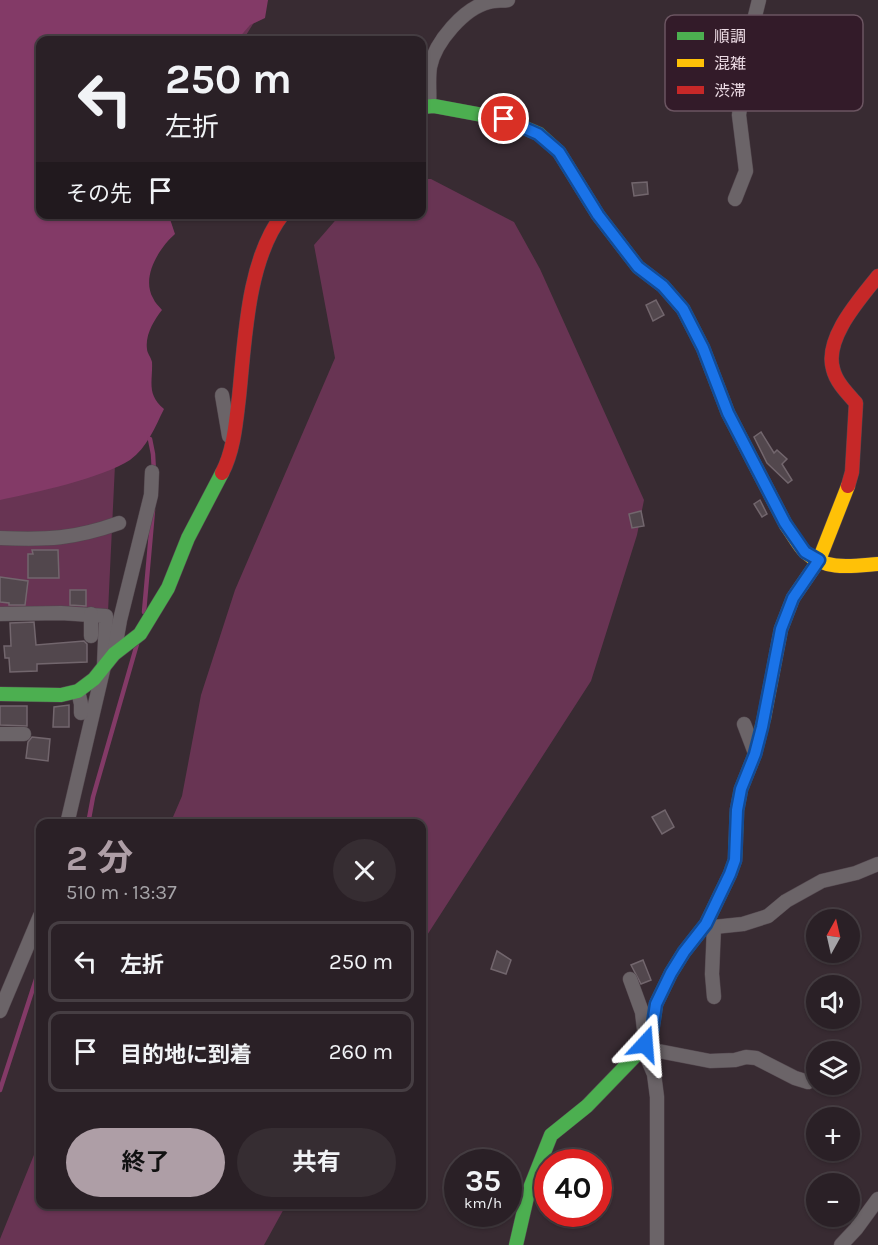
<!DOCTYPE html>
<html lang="ja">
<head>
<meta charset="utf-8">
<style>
	:root { --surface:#2a2026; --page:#362d32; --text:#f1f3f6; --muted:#a5a3a7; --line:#463e43; --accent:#ae9ea6 }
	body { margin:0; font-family:Karla,"Noto Sans JP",sans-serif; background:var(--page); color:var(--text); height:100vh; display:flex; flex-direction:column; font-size:22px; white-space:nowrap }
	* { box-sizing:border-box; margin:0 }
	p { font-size:20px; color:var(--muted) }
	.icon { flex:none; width:33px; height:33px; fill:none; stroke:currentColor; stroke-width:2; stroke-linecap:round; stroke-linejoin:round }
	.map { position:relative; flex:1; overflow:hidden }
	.side { position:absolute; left:36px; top:819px; width:390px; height:390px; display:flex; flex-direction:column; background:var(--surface); border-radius:12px; box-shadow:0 2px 4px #0004,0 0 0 2px var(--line) }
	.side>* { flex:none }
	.hud { position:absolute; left:36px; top:36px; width:390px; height:183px; border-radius:12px; box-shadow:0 2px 4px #0004,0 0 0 2px var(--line); background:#2a2026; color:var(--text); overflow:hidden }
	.needle { width:39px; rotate:8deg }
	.fabs { position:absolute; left:806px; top:909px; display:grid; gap:12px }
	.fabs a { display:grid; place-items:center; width:54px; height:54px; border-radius:50%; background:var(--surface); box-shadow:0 2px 4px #0004,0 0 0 2px var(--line); font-size:30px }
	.speed { position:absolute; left:444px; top:1149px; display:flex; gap:12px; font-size:30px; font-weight:700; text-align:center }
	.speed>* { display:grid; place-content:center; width:78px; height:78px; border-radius:50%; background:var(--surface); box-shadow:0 2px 4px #0004,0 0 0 2px var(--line); line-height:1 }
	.speed small { font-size:15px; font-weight:400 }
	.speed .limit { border:9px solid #d22; background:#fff; color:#111 }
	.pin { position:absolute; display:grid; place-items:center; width:51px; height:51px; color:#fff; margin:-26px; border:3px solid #fff; border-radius:50%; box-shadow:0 2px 6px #0007 }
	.me { position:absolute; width:66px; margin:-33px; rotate:19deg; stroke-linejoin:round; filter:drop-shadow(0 0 4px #0008) }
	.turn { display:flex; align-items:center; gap:21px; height:126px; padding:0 30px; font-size:27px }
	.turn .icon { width:78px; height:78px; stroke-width:2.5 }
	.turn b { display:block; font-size:42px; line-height:51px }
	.then { display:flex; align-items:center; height:57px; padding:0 30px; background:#0003; gap:12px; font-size:22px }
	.round { display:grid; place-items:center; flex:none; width:63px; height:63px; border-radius:32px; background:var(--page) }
	.summary { display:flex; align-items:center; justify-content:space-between; height:102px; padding:0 30px }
	h1 { font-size:36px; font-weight:700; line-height:45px; color:var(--accent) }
	.button { display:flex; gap:12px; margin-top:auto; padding:12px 30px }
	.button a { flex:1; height:69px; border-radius:36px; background:var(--accent); color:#111; font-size:24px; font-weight:700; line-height:69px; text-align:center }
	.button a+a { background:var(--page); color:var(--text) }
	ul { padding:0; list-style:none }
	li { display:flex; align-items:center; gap:18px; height:81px; margin:0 12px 9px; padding:0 18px; border:3px solid var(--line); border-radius:12px }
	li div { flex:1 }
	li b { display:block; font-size:22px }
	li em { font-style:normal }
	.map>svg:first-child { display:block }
</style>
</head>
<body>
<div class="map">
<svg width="878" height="1245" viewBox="0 0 878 1245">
	<rect width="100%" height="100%" fill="#382b32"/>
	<!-- green -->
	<g fill="#683453">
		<path d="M0 0H268L243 40H40V214L126 233 108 612 0 614Z"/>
		<path d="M422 179H431L514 222 540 269 644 500 637 535 591 681 422 943V824H170L182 796 201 695 235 590 335 358 314 245 340 215 422 214Z"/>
		<path d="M40 1140V1204L286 1205 264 1245H0V1239Z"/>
	</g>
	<!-- water -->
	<path fill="#833a67" d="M0 0H268L265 18 250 25 237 40H40V214L171 215 170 219 175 234C159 248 141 277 153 298 155 303 159 306 162 310 154 320 145 335 147 349 147 353 151 357 152 362 153 381 146 394 164 409 155 427 147 448 130 460 103 478 33 493 0 500Z"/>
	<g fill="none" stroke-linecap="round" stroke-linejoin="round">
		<!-- stream -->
		<g stroke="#833a67" stroke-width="4.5">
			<path d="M150 439 153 454 154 472"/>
			<path d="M144 612 153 510"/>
			<path d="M88 824 93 797 137 644"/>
			<path d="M0 1090 40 967"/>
		</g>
	</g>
	<!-- building -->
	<g fill="#52474d" stroke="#72666d" stroke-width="1.5">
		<path d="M647 182 648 194 634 196 632 183Z"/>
		<path d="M656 300 664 315 653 321 646 305Z"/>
		<path d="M761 432 774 453 777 450 787 459 782 464 792 480 788 483 767 463 754 437Z"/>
		<path d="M760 500 767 514 762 517 754 504Z"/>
		<path d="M641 511 644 526 632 528 629 514Z"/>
		<path d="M32 550H58L59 578H28V554H33Z"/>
		<path d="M0 577 28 581 25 605H9V603L0 602Z"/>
		<path d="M70 590H86V606L70 605Z"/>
		<path d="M34 622 36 645 84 641 87 644V662L37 664V671L10 672 9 658H5L4 646H11L10 623Z"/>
		<path d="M69 705V727H53L54 707Z"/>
		<path d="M0 706H27V726L0 725Z"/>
		<path d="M32 737 50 739 48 761 26 758 28 742Z"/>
		<path d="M665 810 674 827 662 834 652 817Z"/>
		<path d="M497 951 511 960 506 974 491 969Z"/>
		<path d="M643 960 651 980 641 984 631 965Z"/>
	</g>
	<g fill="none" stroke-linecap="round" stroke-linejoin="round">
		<defs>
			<g id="street">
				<path d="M429 105C430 93 428 79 430 67 435 42 464 8 489 2 495 0 502 1 508 0"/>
				<path d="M735 199 746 171 739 115 750 36 759 0"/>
				<path d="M222 395 229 436"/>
				<path d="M0 538C47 540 74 539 119 523"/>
				<path d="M0 614 61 613 106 616 104 666 67 824"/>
				<path d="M91 636V614"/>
				<path d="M114 654 120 620 151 495 152 472"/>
				<path d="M78 691 81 704V713"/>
				<path d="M744 724 755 753"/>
				<path d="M0 734H24"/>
				<path d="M706 924 714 927 743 924 768 916 786 901 822 881 856 873 878 864"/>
				<path d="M714 927 712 974 714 997"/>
				<path d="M630 979 642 1012 645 1038"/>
				<path d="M0 1011 40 916"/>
				<path d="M643 1048 654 1074 657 1097V1245"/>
				<path d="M643 1048 710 1061 735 1060 746 1057 756 1058 795 1078 808 1082"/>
				<path d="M841 1245 856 1229 878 1199"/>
			</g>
			<g id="fast">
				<path d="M422 107 434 106 504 119 539 134 559 152 598 215 638 267 663 286 683 309 703 348 728 413 786 525"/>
				<path d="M0 694 61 695 78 691 94 679 114 654 140 634 168 588 188 538 222 473"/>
				<path d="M516 1245 528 1193 551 1135 587 1106 643 1048 652 1031 656 1004 671 973 684 952 706 924 730 874 735 860 737 810 741 789 755 754 764 718"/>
			</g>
			<g id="slow">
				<path d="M786 525C792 533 798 545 805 552 826 571 852 566 878 564"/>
				<path d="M764 718 781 629 793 598 819 560 848 486"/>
			</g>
			<g id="jam">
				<path d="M222 473C234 450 236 422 239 397 245 340 247 260 283 214"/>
				<path d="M848 486 852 472 856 403C847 393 836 382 833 369 824 338 860 299 878 276"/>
			</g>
		</defs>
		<!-- street casing -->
		<use href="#street" stroke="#54484f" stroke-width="15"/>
		<!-- fast casing -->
		<use href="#fast" stroke="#54484f" stroke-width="15"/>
		<!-- slow casing -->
		<use href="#slow" stroke="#54484f" stroke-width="15"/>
		<!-- jam casing -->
		<use href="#jam" stroke="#54484f" stroke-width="15"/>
		<!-- street -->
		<use href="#street" stroke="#6b6468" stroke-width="14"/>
		<!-- fast -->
		<use href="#fast" stroke="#4caf50" stroke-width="14"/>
		<!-- slow -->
		<use href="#slow" stroke="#ffc107" stroke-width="14"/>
		<!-- jam -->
		<use href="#jam" stroke="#c62828" stroke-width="14"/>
	</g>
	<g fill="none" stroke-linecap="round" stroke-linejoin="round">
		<defs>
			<path id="route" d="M504 119 538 134 559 152 598 215 638 267 663 286 683 309 703 348 728 413 785 523 805 552 819 560 793 598 781 629 762 727 755 754 741 789 737 810 735 860 730 874 706 924 684 952 671 973 656 1004 652 1031 645 1044"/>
		</defs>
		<!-- route casing -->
		<use href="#route" stroke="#114b97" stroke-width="15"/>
		<!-- route -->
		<use href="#route" stroke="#1a73e8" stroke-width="10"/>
	</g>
	<!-- legend -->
	<rect x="665" y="15" width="198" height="96" rx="9" fill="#331b29" stroke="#6b5561" stroke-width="1.5"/>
	<rect x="677" y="32" width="27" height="8" fill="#4caf50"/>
	<rect x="677" y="59" width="27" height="8" fill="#ffc107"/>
	<rect x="677" y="86" width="27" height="8" fill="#c62828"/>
	<g font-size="16" fill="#eddce5">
		<text x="714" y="42">順調</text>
		<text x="714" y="69">混雑</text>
		<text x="714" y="96">渋滞</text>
	</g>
</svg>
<div class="fabs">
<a><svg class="needle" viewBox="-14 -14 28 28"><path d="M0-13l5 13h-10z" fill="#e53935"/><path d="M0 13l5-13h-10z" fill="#a5a3a7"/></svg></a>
<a><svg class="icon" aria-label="sound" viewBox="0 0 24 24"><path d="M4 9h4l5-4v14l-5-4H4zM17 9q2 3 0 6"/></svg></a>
<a><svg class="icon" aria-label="layers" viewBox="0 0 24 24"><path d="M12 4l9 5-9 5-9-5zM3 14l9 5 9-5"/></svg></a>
<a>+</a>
<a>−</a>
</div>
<div class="speed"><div>35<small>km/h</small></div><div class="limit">40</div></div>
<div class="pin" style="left:504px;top:119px;background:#d93025"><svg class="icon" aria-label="arrive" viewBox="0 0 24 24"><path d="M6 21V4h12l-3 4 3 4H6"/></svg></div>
<svg class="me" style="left:645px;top:1044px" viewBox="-20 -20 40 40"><path d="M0-17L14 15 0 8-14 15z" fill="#1a73e8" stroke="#fff" stroke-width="4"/></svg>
<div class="hud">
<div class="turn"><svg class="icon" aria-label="left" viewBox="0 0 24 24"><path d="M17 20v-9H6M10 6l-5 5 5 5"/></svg><div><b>250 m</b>左折</div></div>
<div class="then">その先<svg class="icon" aria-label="arrive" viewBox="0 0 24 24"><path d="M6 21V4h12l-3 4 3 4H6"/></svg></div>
</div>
<section class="side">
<div class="summary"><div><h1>2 分</h1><p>510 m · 13:37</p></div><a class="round"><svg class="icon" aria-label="close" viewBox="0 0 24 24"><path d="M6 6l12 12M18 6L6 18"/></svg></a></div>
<ul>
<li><svg class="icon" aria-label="left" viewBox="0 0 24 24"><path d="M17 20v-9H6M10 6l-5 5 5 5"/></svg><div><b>左折</b></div><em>250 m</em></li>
<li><svg class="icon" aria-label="arrive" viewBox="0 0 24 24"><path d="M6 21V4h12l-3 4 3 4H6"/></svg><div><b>目的地に到着</b></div><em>260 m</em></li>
</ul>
<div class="button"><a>終了</a><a>共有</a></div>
</section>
</div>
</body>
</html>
